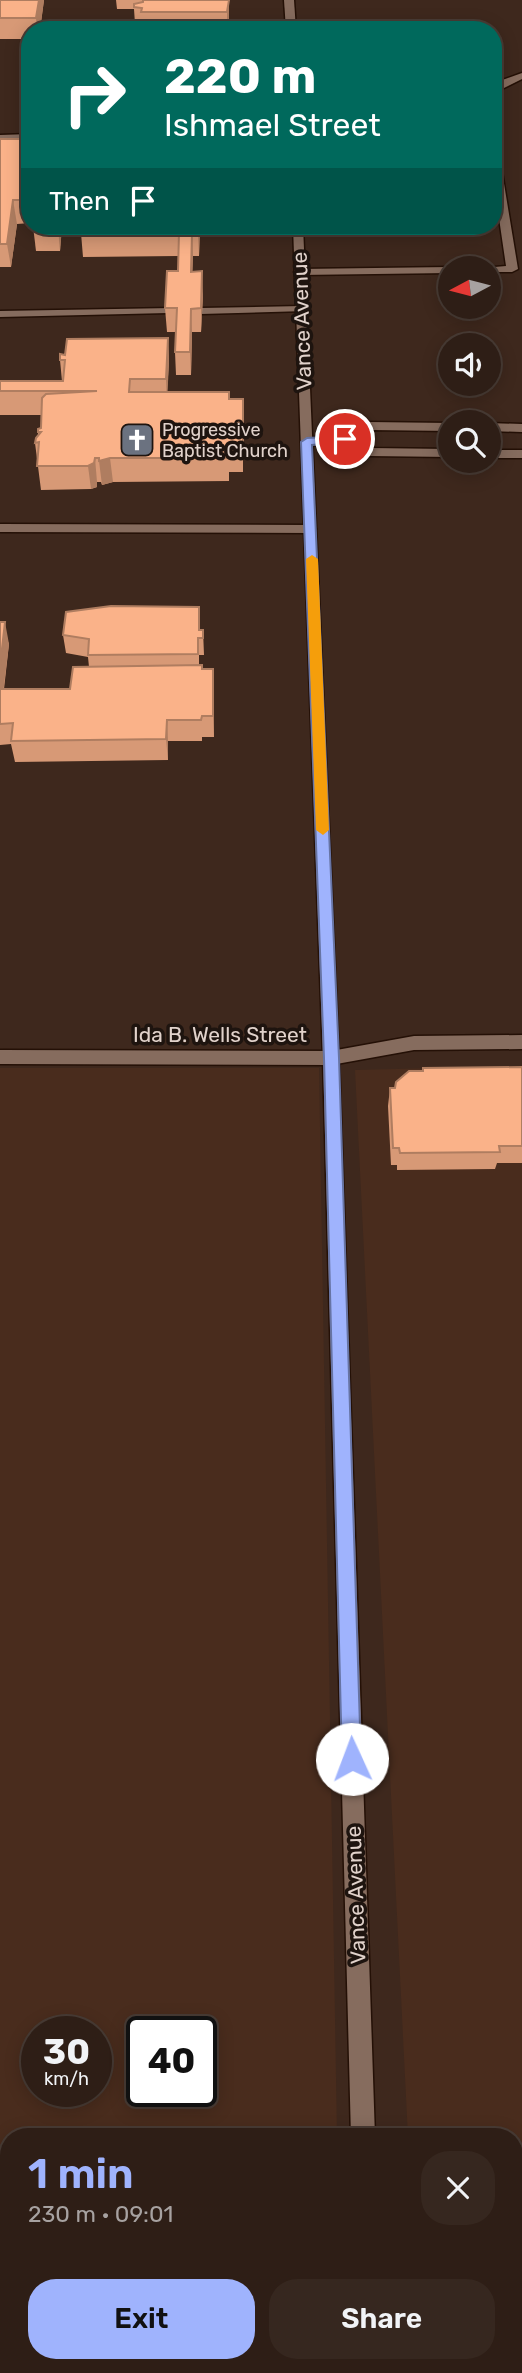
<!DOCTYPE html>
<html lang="en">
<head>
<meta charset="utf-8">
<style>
	:root { --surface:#2e1e16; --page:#36271f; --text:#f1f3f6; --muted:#a7a2a1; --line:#493c35; --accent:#9fb3fd }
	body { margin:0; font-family:Rubik,sans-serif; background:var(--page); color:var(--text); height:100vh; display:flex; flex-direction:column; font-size:26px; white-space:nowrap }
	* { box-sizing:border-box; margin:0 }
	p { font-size:23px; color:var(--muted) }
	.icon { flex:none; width:38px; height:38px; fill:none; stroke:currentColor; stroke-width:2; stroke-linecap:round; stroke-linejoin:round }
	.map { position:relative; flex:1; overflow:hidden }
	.drawer { position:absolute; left:0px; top:2128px; width:523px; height:245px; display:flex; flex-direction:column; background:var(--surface); border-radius:28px 28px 0 0; box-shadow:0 4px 18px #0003,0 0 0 2px var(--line) }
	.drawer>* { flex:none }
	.hud { position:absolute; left:21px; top:21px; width:481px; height:214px; border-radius:28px; box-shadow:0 4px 18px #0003,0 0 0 2px var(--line); background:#00695c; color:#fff; overflow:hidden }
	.needle { width:46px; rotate:263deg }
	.controls { position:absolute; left:438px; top:256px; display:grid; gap:14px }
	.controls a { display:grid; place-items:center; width:63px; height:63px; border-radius:50%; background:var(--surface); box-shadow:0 4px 18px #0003,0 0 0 2px var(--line); font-size:35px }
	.speed { position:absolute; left:21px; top:2016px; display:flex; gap:14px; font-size:35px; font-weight:700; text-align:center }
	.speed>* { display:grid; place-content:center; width:91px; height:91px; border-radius:50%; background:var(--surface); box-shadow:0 4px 18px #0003,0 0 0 2px var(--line); line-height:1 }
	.speed small { font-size:18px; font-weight:400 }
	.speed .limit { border:4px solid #111; border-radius:10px; background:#fff; color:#111 }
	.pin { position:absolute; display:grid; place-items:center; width:60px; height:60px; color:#fff; margin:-30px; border:4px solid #fff; border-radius:50%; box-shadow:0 2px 7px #0007 }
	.me { position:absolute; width:77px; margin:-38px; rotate:358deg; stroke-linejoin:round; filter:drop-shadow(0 0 5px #0008) }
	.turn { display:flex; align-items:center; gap:24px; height:147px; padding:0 28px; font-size:32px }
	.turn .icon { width:91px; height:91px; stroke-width:2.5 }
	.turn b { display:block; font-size:49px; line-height:60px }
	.then { display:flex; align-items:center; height:66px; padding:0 28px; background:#0003; gap:14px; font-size:26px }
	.round { display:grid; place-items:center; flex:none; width:74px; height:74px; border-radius:28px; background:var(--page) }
	.head { display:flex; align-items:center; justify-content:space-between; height:119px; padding:0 28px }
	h1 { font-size:42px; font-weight:600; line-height:52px; color:var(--accent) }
	.cta { display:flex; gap:14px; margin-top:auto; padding:14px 28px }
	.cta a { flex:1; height:80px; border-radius:28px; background:var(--accent); color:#111; font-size:28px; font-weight:600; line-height:80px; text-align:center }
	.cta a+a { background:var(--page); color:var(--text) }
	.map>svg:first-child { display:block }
</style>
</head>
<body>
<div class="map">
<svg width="522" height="2373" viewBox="0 0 522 2373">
	<rect width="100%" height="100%" fill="#3e281d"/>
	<!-- built -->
	<g fill="#492c1d" fill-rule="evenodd">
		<path d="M522 1066V2373H419V2364H514V2137H408L355 1070Z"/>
		<path d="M0 1068H319L337 2137H9V2364H341V2373H0ZM37 2032H96V2091H37ZM142 2032H201V2091H142Z"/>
	</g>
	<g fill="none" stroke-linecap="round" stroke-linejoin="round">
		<defs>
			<g id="lane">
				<path d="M522 73V79L494 93V83Z"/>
				<path d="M30 134V140L0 141V135Z"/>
				<path d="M494 150 499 153 518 269 512 272H488V268H483L506 266 494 184Z"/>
				<path d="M450 267 454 268H450V273L300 275 294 272 300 269Z"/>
				<path d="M302 306 306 307V311L201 314 195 311 201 308Z"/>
				<path d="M172 308 174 310 168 313 0 317V311Z"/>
				<path d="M0 524 310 525 316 529 310 533 0 532Z"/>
			</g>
			<g id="street">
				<path d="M368 422 450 423V431L370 430 354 439 370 448 450 449V457L368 456 343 443 307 446 301 442 307 438 342 435Z"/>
				<path d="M488 423 522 424V432L488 431Z"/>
				<rect x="488" y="450" width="34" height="8"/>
				<path d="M522 1035V1049L414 1050 331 1065 0 1064V1050L331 1051 414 1036Z"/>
			</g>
			<g id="secondary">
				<path d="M284 0H294L296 30H286Z"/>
				<path d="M293 226H303L339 1058 375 2137H351L323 1058Z"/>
				<path d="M356 2364H382L383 2373H357Z"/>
			</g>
		</defs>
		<!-- lane casing -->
		<use href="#lane" stroke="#241006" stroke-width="3"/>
		<!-- street casing -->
		<use href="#street" stroke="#241006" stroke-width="3"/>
		<!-- secondary casing -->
		<use href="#secondary" stroke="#241006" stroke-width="3"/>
		<!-- lane -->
		<use href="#lane" fill="#866c5e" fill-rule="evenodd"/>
		<!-- street -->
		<use href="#street" fill="#866c5e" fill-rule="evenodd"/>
		<!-- secondary -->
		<use href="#secondary" fill="#866c5e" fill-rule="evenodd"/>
	</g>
	<!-- wall -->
	<g fill="#d79976">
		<path d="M0 0H44L40 30H30V39H0Z"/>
		<path d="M116 0H229V18L227 29 143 30 142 26 135 24 134 9H117Z"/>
		<path d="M0 139H30V223L17 224 11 267H0Z"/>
		<path d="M33 226H62L60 251H36Z"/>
		<path d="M200 226 199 256H193L192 272 203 295 201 332H192L191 375H176L175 352 176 332H167L165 308 178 271V256L83 257 81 233Z"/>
		<path d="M168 338 169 362 167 392 229 399H243V472H229V481L113 482 102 485 101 482H97V487L91 489 41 490 35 443 38 435V432L41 428 42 415H0V391L62 381 60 360 65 355Z"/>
		<path d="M0 622 9 644 4 689H70L89 667 88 657 66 653 63 635 203 630 204 655H199V665L214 690V737H202V741H168V760L15 762 11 744 0 745Z"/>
		<path d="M522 1067V1163H497L495 1169 397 1170V1165H391L388 1106 390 1088H395L423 1071Z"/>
	</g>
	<!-- shaded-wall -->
	<g fill="#af7d60">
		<path d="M39 0H44L40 30H37L36 18Z"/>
		<path d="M229 0V18L227 29V12Z"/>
		<path d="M13 200 17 224 11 267 7 244Z"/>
		<path d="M58 226H62L60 251 58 228Z"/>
		<path d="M198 226H200L199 256 198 233Z"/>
		<path d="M192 233 193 256 192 295 191 272Z"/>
		<path d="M202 271 203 295 201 332V308Z"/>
		<path d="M191 309 192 332 191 375 190 352Z"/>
		<path d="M168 338 169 362 167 403 166 379Z"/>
		<path d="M95 458 97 482V487L91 489 88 466Z"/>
		<path d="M110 458 113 482 102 485 99 461Z"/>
		<path d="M5 622 9 644 1 710 0 703V666Z"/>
		<path d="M213 669 214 690V737L213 716Z"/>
		<path d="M167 720 168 741V760L166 739Z"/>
	</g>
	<!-- building -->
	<g fill="#fab289" stroke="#af7d60" stroke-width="2">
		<path d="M0 0H39L36 18H0Z"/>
		<path d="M143 0H229L227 12H141L142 8 134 7V4L143 2Z"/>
		<path d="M0 139H30V200H13L7 244H0Z"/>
		<rect x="33" y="226" width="25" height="2"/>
		<path d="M81 226H198V233H192L191 272 202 271 201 308 191 309 190 352H175L177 308H165L167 271H178L179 233H81Z"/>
		<path d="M168 338 166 379H130L129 392H229V399H243V448L228 449 229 458H110L99 461V458H95L94 463 88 466H37L39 442 35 443 36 438 41 432H38V429L41 428 42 398 46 394 97 391H0V381H63L65 360H60V354L65 355 67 339Z"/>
		<path d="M111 606 199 607V630H203V638H198V654L88 655 89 639 63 635 66 612Z"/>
		<path d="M0 622H5L0 666Z"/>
		<path d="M202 665V669H213V716H202L201 720H167L166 739 11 741 13 723 0 724V689H70L73 667Z"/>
		<path d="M522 1067V1146H499L500 1152 400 1153 399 1148H393L390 1088H395L396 1082 409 1071H423V1068Z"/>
	</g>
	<!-- route -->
	<path fill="#9fb3fd" stroke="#6774a4" stroke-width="2" d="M345 436 349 437V442L312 445 339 1058 361 1759 358 1766 352 1769 345 1766 342 1759 324 1058 301 442 307 438Z"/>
	<!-- slow -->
	<path fill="#f59e0b" d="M312 555 318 559 329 830 323 835 316 830 306 559Z"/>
	<!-- icons -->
	<defs>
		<symbol id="church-square" viewBox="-11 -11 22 22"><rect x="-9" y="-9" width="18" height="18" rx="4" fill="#6b7280" stroke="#1e140f"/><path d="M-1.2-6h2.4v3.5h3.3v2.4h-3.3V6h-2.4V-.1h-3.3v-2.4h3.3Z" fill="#fff"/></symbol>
	</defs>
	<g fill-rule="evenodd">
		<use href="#church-square" x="118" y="421" width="38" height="38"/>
	</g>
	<g text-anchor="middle" stroke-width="7" stroke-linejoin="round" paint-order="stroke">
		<!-- far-poi labels -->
		<g font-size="18" fill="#e1d2cb" stroke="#1e140f" text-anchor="start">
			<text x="162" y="436">Progressive<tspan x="162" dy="21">Baptist Church</tspan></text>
		</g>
		<!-- street labels -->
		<g font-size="21" fill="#e1d2cb" stroke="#1e140f">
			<text transform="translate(302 321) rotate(-92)" y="7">Vance Avenue</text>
			<text x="220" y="1042">Ida B. Wells Street</text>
			<text transform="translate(356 1895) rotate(-92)" y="7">Vance Avenue</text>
		</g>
	</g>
</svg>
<div class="controls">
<a><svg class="needle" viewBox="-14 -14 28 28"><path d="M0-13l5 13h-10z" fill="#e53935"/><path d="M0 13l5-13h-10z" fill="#a7a2a1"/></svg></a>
<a><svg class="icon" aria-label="sound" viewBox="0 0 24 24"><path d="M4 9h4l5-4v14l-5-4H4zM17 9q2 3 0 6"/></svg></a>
<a><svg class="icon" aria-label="search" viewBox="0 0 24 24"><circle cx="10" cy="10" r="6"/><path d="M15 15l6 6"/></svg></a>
</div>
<div class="speed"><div>30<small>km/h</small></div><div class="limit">40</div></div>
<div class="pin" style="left:345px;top:439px;background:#d93025"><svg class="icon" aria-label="arrive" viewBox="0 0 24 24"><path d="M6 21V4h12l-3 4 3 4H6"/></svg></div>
<svg class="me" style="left:352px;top:1759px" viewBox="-20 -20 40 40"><circle r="19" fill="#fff"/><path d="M0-13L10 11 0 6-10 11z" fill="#9fb3fd"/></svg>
<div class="hud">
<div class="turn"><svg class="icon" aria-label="right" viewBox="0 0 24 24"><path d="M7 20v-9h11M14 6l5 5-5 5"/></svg><div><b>220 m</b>Ishmael Street</div></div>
<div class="then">Then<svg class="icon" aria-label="arrive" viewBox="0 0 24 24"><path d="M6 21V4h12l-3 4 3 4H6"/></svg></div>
</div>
<section class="drawer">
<div class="head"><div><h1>1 min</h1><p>230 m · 09:01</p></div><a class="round"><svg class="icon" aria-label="close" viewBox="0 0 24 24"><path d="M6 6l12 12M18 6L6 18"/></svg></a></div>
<div class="cta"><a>Exit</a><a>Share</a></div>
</section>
</div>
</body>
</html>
